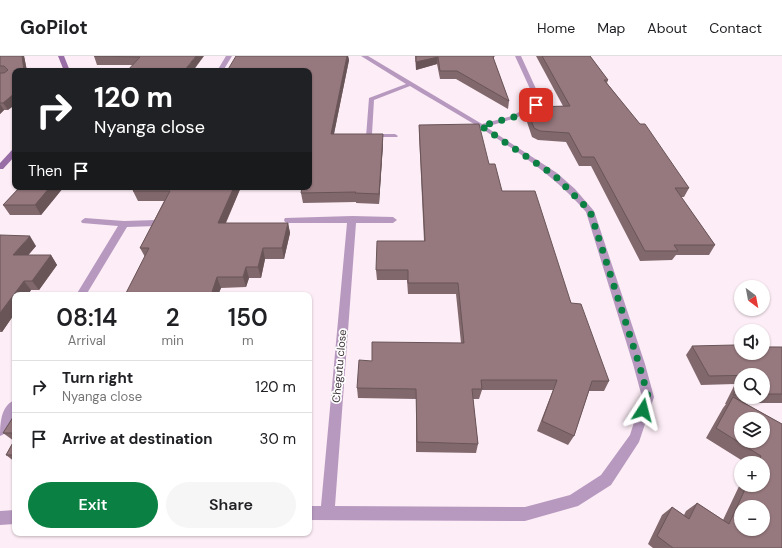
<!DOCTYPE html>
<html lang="en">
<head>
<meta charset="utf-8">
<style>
	:root { --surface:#fff; --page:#f6f6f6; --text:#202124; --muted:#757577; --line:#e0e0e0; --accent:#0b8043 }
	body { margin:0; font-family:"DM Sans",sans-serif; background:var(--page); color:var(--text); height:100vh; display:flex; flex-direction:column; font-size:15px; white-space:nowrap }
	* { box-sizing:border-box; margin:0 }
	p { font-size:13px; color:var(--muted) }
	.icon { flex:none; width:22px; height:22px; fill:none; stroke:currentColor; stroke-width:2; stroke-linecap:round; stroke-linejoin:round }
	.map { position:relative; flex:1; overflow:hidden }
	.details { position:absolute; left:12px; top:236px; width:300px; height:244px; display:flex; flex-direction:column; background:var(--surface); border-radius:8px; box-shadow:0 1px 3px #0004 }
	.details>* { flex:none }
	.top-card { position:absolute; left:12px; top:12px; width:300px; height:122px; border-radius:8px; box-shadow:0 1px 3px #0004; background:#202124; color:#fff; overflow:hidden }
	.needle { width:26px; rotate:148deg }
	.controls { position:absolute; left:734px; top:224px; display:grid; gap:8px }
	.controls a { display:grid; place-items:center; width:36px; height:36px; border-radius:50%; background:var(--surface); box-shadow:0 1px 3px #0004; font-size:20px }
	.pin { position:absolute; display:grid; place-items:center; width:34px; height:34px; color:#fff; margin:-17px; border-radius:8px; box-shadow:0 2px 6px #0006 }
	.me { position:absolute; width:44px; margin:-22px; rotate:9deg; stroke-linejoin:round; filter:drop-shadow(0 0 3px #0008) }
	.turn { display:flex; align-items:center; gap:14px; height:84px; padding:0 16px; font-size:18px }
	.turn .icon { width:52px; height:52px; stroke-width:2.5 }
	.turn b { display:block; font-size:28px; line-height:34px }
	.then { display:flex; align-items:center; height:38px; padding:0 16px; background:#0003; gap:8px; font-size:15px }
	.eta { display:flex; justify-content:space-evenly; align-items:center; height:68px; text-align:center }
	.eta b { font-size:24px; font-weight:600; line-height:28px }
	.button { display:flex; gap:8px; margin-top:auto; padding:8px 16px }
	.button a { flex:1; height:46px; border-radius:24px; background:var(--accent); color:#fff; font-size:16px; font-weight:600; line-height:46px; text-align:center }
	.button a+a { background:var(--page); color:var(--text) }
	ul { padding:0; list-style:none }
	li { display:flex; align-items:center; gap:12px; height:52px; padding:0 16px; border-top:1px solid var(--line) }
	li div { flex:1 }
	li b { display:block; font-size:15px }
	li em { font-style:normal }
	header { display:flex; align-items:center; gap:24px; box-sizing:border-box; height:56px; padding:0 20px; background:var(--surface); border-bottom:1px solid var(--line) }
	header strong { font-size:19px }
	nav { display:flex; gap:22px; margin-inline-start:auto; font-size:14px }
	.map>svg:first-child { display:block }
</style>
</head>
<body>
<header>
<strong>GoPilot</strong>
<nav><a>Home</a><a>Map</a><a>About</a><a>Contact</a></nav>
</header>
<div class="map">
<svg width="782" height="492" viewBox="0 0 782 492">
	<rect width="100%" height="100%" fill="#fdedf6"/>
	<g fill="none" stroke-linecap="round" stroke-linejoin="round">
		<!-- street -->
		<g fill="#b799bf" fill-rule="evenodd">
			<path d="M226 0H232L223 15H217Z"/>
			<path d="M361 0H368L482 68 512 60 533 48 531 35 515 0H521L537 35 539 49 516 62 486 71 557 117 575 133 594 155 645 308 654 341 639 386 611 429 578 450 525 465 309 464V450H321L347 167H288L285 166 284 164 285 162 352 160 393 161 397 164 393 167H356L335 450 525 451 570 439 601 419 630 379 642 341 633 308 586 156C539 102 471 67 410 30L374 44 372 78H395L398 80 397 81H366L369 42 406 28Z"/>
			<path d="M85 162 124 165 156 164 160 167 156 170 127 171 86 239H76L118 170 82 167 81 165Z"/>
			<path d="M15 344C15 356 13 375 0 380 0 367 1 349 15 344Z"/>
			<path d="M15 454V468L0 469V455Z"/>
		</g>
		<!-- secondary -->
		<g fill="#996da5" fill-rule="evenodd">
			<path d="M58 0H64L70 15H64Z"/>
			<path d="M12 94H15V100L3 113H0V107Z"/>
		</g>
	</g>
	<!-- wall -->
	<g fill="#81686c" fill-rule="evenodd">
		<path d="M0 0H24L27 15 8 54H4L0 58Z"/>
		<path d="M94 0H204L133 9H97Z"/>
		<path d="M236 0H348L349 4 334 78 383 88 379 148 356 147V146L303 147 301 137 309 131V15Z"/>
		<path d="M415 0H494V4L509 45 508 53 456 23H440L437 8 416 14Z"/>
		<path d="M536 0H590L608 24 607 27 689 132 684 141H681L715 189 709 199H676L672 204 640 205 591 110H579L566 86 538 84 532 81 525 60 526 51 563 50Z"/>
		<path d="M419 69 489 108 502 135 571 247 609 325 604 335H589L574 380 568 389 537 375 553 334H482L479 343H473L478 388 476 397 416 396V343L358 342 357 332 372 305 461 287 456 238H408L407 224H377L376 214 424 185 419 78Z"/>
		<path d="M20 131H241L226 167H288L290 177 284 203H265L261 222H249L246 231 221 232 218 239H125L145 201 140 192 164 145H138L133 135 135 132H63L41 159H10L3 149Z"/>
		<path d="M0 179 36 190 28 199H51L57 209 39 234H31L2 276H0Z"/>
		<path d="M692 290 782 291V347H745L782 368V492H653L648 488 662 459 672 451 684 459 686 455 697 447 723 464 741 426V429H763V407H746L706 382 723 352 726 348H725L735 328 701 329 686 299ZM741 319H763V341H741Z"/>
		<path d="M15 358V406L6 399 14 385 3 377Z"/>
	</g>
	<!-- shaded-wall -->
	<g fill="#695558">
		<path d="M22 0H24L27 15H24Z"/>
		<path d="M196 0H204L193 15H184Z"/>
		<path d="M347 0H348L349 4 332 87 331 78Z"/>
		<path d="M438 1 437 8 416 14V6Z"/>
		<path d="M15 37V49L8 54 3 47Z"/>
		<path d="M0 48 4 54 0 58Z"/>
		<path d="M383 78V88L379 148V138Z"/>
		<path d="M50 131H63V132L41 159 35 149Z"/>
		<path d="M234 131H241L221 177 218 167Z"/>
		<path d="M288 167 290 177 284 203 282 192Z"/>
		<path d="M30 180 36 190 20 209 13 199Z"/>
		<path d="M263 192 265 203 261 222 258 211Z"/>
		<path d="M51 199 57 209 39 234 32 225Z"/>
		<path d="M246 211 249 222 246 231 243 221Z"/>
		<path d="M217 221 221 232 218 239H211Z"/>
		<path d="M24 225 31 234 28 239H15V257L2 276 0 273V257Z"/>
	</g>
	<!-- building -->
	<g fill="#96797e" stroke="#695558" fill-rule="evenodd">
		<path d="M0 0H22L24 15H15V37L3 47H0V17H4L8 14 4 10H0Z"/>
		<path d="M94 0H196L184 15H127L140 1Z"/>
		<path d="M236 0H347L331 78H383L379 138 355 137 356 136 301 137 302 131H309V15H227Z"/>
		<path d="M416 0H494V1H493L509 45 457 15H440L438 1 416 6Z"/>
		<path d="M542 0H590L608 24H604L640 68H645L689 132H675L715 189H674L678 195H645L594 101H582L569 77 540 75 534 72 526 51 570 50Z"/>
		<path d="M479 68 489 108H495L502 135H535L571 247 581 248 609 325H592L574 380 542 365 557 324H481L482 333H472L478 388 417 386 416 333 357 332 359 304 372 305V286L464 287 458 227H408V214H376L377 185H425L419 69Z"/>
		<path d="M20 131H50L35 149H3Z"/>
		<path d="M136 131H234L218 167H288L282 192H263L258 211H246L243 221H217L211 239H125L149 192H140L170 135H133Z"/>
		<path d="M0 179 30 180 13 199H51L32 225H24L0 257Z"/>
		<path d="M735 289 736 291H741V297H763V291H782V338H763V319L709 320 692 290Z"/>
		<path d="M741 324V339H733Z"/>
		<path d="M733 341 782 368V492H673L657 480 672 451 689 463 697 447 729 468 747 429H763V407H758L761 400 716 372ZM741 363H763V385H741ZM741 451H763V473H741Z"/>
		<path d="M15 358V377H3Z"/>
		<path d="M15 383V399H6Z"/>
	</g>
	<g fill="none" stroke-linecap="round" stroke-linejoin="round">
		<!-- route -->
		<path stroke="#0b8043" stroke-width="7" stroke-dasharray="0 12.6" d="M536 49 514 61 481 70 554 119 590 155 639 308 648 340 643 354"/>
	</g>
	<g text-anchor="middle" stroke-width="3.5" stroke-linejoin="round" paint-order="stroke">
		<!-- street labels -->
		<g font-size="11" fill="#3b3036" stroke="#fff">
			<text transform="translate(339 310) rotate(-85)" y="4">Chegutu close</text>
		</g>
	</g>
</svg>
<div class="controls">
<a><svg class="needle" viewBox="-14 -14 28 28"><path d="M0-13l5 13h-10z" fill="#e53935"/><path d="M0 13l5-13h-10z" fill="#757577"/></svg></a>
<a><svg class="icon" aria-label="sound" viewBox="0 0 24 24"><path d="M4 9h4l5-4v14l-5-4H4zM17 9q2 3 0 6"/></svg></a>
<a><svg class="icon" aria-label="search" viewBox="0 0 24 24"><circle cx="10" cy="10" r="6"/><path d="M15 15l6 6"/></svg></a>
<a><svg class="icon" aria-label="layers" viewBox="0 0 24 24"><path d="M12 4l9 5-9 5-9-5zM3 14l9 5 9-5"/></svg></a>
<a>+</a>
<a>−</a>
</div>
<div class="pin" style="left:536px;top:49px;background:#d93025"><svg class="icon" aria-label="arrive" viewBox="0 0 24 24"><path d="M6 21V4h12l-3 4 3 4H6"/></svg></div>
<svg class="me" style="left:643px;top:354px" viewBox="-20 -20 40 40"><path d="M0-17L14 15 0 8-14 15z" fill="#0b8043" stroke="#fff" stroke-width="4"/></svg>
<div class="top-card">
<div class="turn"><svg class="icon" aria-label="right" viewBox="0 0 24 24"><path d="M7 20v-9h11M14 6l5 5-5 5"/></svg><div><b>120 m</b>Nyanga close</div></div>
<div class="then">Then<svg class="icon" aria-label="arrive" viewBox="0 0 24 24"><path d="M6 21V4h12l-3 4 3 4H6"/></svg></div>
</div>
<section class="details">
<div class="eta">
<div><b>08:14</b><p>Arrival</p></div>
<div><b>2</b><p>min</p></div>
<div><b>150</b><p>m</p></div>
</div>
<ul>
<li><svg class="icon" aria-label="right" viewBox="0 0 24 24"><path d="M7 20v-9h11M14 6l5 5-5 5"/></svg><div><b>Turn right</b><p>Nyanga close</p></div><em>120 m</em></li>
<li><svg class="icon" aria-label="arrive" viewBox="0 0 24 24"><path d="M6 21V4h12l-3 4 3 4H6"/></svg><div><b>Arrive at destination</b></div><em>30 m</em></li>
</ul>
<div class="button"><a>Exit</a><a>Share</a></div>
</section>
</div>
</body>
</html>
